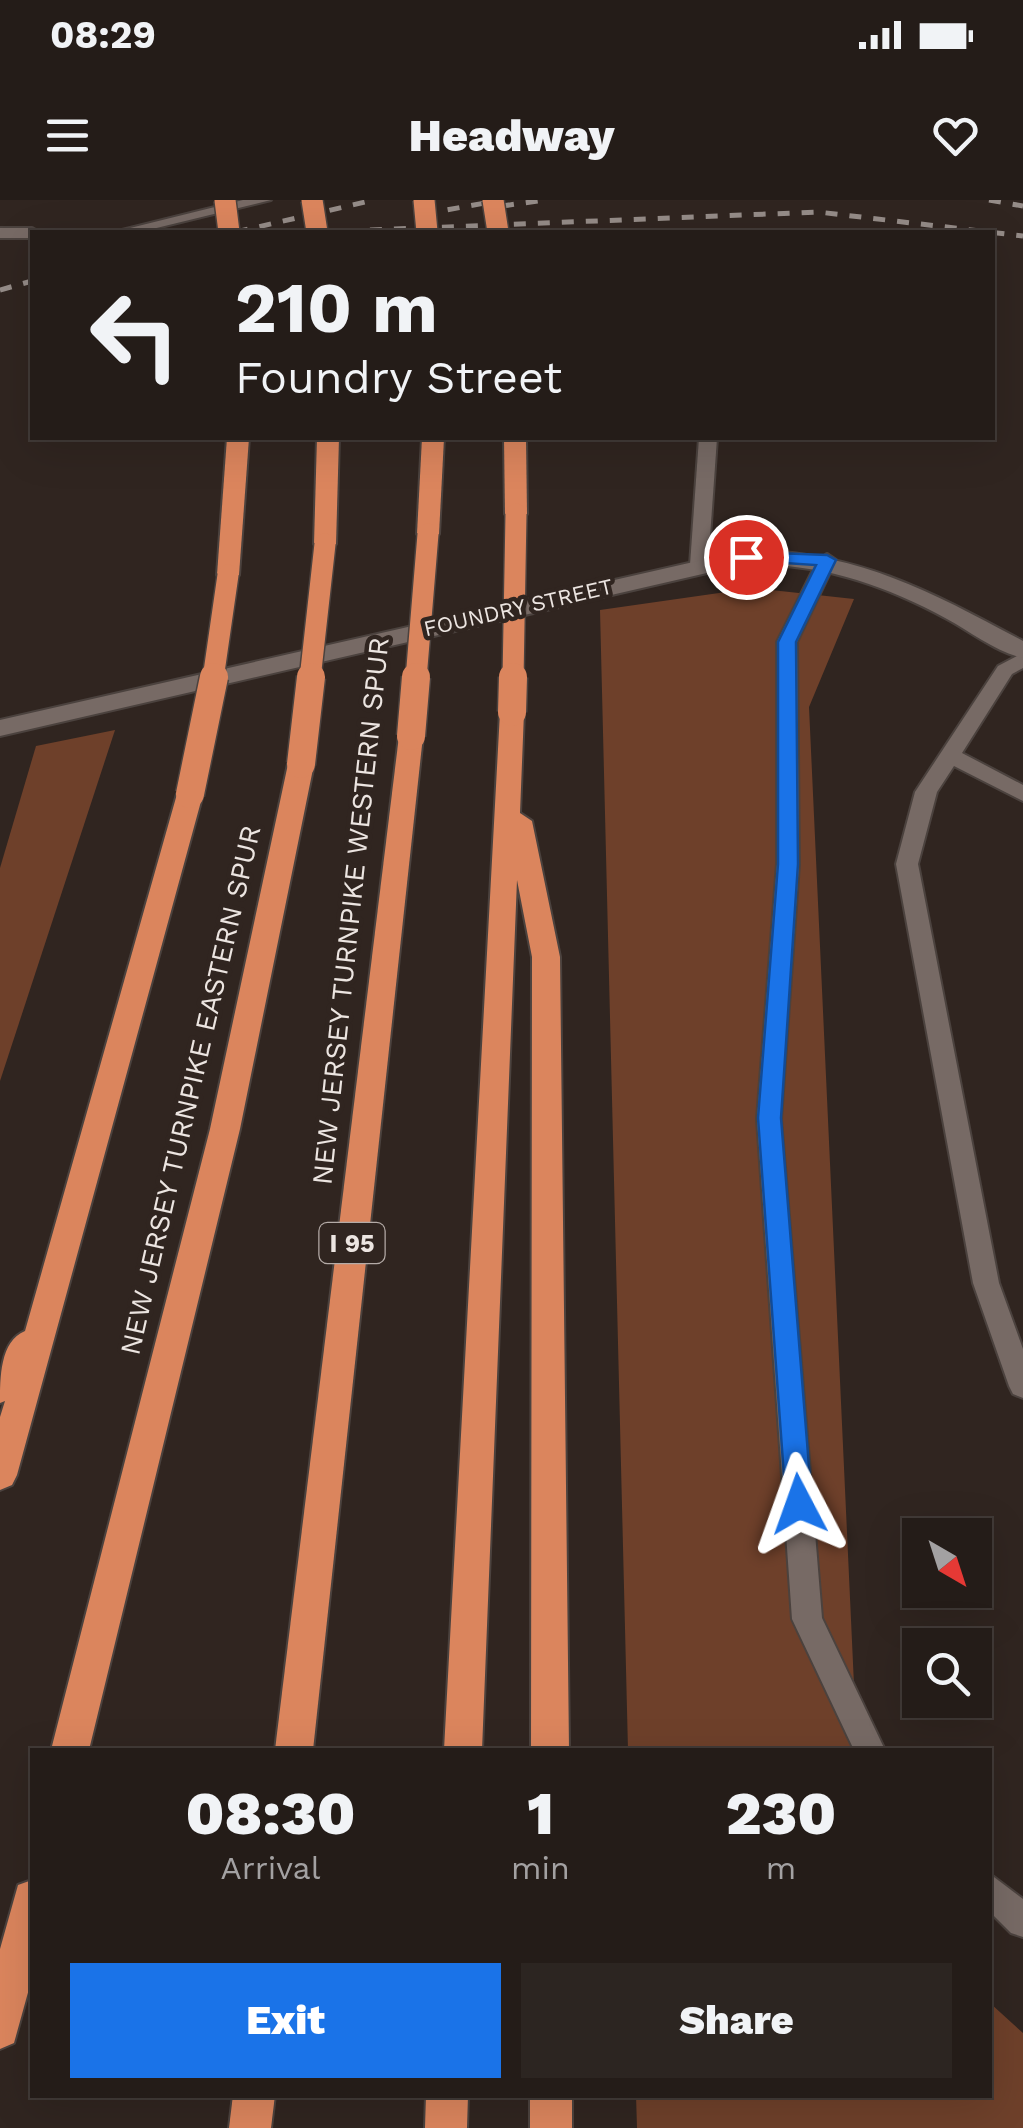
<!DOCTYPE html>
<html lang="en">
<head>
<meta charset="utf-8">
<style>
	:root { --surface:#241c18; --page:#2c2521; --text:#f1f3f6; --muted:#a3a1a2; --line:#413a37; --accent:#1a73e8 }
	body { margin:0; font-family:"Work Sans",sans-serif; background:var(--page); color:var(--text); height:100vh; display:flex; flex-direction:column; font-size:38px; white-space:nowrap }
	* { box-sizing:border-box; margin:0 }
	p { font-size:32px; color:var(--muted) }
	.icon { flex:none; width:55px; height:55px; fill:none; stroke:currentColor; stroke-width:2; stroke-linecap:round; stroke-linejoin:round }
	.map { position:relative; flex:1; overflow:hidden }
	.panel { position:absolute; left:30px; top:1548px; width:962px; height:350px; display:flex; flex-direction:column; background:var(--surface); border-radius:0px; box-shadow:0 10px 40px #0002,0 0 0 2px var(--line) }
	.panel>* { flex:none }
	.banner { position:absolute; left:30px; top:30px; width:965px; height:210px; border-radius:0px; box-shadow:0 10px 40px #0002,0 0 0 2px var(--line); background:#241c18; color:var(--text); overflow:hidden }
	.needle { width:65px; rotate:141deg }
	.controls { position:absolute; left:902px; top:1318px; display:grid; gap:20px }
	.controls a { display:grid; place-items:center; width:90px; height:90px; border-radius:0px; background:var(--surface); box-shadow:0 10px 40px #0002,0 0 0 2px var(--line); font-size:50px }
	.pin { position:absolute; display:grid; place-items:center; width:85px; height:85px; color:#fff; margin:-42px; border:5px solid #fff; border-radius:50%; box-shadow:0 2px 10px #0007 }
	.me { position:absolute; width:110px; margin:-55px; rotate:356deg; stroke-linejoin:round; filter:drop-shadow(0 0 8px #0008) }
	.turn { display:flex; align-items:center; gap:35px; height:210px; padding:0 40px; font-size:45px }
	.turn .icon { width:130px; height:130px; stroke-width:2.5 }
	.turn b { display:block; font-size:70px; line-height:85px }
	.eta { display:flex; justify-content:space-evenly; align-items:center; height:170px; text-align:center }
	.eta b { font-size:60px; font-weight:800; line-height:70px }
	.primary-button { display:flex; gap:20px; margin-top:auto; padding:20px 40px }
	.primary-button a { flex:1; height:115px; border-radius:0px; background:var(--accent); color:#fff; font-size:40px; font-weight:800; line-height:115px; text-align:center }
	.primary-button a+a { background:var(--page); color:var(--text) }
	.status { display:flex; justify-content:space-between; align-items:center; height:70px; padding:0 50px; background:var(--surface); direction:ltr }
	.status svg { height:28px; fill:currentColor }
	header { display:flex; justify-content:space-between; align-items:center; height:130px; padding:0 40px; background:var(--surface); font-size:45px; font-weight:800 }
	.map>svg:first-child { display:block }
</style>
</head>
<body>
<div class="status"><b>08:29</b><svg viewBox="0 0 49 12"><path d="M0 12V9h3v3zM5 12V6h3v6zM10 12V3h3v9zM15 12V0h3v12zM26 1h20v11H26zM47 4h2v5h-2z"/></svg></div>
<header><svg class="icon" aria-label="menu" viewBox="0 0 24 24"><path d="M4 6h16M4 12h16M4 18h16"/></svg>Headway<svg class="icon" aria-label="heart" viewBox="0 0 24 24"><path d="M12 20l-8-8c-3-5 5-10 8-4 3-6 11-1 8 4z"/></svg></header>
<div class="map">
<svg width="1023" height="1928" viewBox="0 0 1023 1928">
	<rect width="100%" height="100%" fill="#302520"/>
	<!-- green -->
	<g fill="#6e402a">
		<path d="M754 388 854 399 809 507 857 1550H628L600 410Z"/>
		<path d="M115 530 0 881V668L36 546Z"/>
		<path d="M990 1803 1023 1833V1928H637L636 1895H990Z"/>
	</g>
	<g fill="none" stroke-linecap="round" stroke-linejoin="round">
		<defs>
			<g id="service">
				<path d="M243 0H271L140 32H114Z"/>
				<path d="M0 28H32L39 32H32V38H0Z"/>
				<path d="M699 238H717L708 365 699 371 690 365Z"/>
				<path d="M827 354 836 360 797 442 799 664 781 919 822 1418 885 1550H854L792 1419 757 919 777 664V442L818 360Z"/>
				<path d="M1023 453V468L1012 474 962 553 1023 585V601L954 566 937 592 918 664 999 1083 1023 1149V1198L1013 1194 1009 1186 973 1083 896 664 915 592 998 466Z"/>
				<path d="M990 1674 1023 1699V1737L1011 1733 990 1712Z"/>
			</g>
			<path id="minor" d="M746 350C856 351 928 390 1023 441V458C996 452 971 432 947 419 881 383 821 364 746 364L0 536V520Z"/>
			<g id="motorway">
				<path d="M227 238H249L239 375 228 382 217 375Z"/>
				<path d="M317 238H339L336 344 325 351 314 344Z"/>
				<path d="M422 238H444L439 334 428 341 417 334Z"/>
				<path d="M504 238H526L527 314 516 321 505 314Z"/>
				<path d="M512 504 524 512 520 613 532 621 560 757 569 1550H531L532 757 517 680 482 1550H444L500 512Z"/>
				<path d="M411 528 423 536 313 1550H275L399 536Z"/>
				<path d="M301 556 314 564 240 929 89 1550H51L210 929 288 564Z"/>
				<path d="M190 586 203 594 17 1275 12 1285 0 1290V1217L5 1201 0 1203C0 1178 0 1141 25 1131L177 594Z"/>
				<path d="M32 1680V1778L14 1843 0 1849V1749L18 1685Z"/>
				<path d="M233 1895H275L271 1928H229Z"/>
				<path d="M426 1895H468L467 1928H425Z"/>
				<rect x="530" y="1895" width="42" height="33"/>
			</g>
		</defs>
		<!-- service casing -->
		<use href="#service" stroke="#4b423e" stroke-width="4"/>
		<!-- minor casing -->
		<use href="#minor" stroke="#4b423e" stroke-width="4"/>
		<!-- motorway casing -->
		<use href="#motorway" stroke="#4b423e" stroke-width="4"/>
		<!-- service -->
		<use href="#service" fill="#776a65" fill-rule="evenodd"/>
		<!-- minor -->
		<use href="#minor" fill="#776a65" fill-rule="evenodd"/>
		<!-- motorway -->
		<use href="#motorway" fill="#db855d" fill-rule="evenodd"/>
		<!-- rail -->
		<g stroke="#958c88" stroke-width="5" stroke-dasharray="12 12" stroke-linecap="butt">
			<path d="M989 0 1023 6"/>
			<path d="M502 6 545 0"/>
			<path d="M424 14 502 0"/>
			<path d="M236 32 374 0"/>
			<path d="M322 32 818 12 1023 36"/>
			<path d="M0 90 32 81"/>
		</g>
		<defs>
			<g id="motorway-bridge-far1">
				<path d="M225 0 229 32"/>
				<path d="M312 0 317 32"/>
				<path d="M424 0 427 32"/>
				<path d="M493 0 498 32"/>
				<path d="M213 479 228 375"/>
				<path d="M310 479 325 344"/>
				<path d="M416 479 428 334"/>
				<path d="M513 479 516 314"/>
			</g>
			<g id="motorway-bridge">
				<path d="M512 512 513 477"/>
				<path d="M411 536 416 477"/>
				<path d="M301 564 311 477"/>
				<path d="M190 594 214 477"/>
			</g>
		</defs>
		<!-- motorway-bridge-far1 casing -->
		<use href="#motorway-bridge-far1" stroke="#4b423e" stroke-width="24" stroke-linecap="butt"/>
		<!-- motorway-bridge casing -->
		<use href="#motorway-bridge" stroke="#4b423e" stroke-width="31" stroke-linecap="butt"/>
		<!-- motorway-bridge-far1 -->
		<use href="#motorway-bridge-far1" stroke="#db855d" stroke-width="21"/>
		<!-- motorway-bridge -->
		<use href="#motorway-bridge" stroke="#db855d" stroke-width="28"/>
	</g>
	<!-- route -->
	<path fill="#1a73e8" stroke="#114b97" stroke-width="2.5" d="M746 352 827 355 836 360 796 442 798 664 781 918 812 1304 808 1312 799 1315 790 1312 786 1304 758 918 778 664V442L816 365 740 360 737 357Z"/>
	<g text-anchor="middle" stroke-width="9" stroke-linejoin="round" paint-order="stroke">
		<!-- far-street labels -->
		<g font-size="22" fill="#ece5e1" stroke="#302520">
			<text transform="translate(518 407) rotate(-13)" y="8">FOUNDRY STREET</text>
		</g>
		<!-- shield labels -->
		<rect fill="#302520" stroke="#b4aba7" stroke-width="2.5" x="319.5" y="1023" width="65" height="40" rx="8"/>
		<g font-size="25" font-weight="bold" fill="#ece5e1">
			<text x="352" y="1052">I 95</text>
		</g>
		<!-- street labels -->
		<g font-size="28" fill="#ece5e1" stroke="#302520">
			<text transform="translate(350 711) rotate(-84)" y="10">NEW JERSEY TURNPIKE WESTERN SPUR</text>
			<text transform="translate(190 890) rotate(-77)" y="10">NEW JERSEY TURNPIKE EASTERN SPUR</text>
		</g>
	</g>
</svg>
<div class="controls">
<a><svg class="needle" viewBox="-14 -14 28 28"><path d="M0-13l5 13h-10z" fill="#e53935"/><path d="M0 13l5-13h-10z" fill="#a3a1a2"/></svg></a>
<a><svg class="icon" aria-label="search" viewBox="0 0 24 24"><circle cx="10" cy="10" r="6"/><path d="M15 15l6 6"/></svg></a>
</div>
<div class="pin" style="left:746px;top:357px;background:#d93025"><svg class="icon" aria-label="arrive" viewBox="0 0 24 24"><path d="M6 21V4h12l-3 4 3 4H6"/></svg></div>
<svg class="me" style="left:799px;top:1304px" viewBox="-20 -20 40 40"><path d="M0-17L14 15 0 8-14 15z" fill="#1a73e8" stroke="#fff" stroke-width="4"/></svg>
<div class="banner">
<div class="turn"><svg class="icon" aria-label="left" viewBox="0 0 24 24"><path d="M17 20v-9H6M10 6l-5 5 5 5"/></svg><div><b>210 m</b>Foundry Street</div></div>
</div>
<section class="panel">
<div class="eta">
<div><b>08:30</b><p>Arrival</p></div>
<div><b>1</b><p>min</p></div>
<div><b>230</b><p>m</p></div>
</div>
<div class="primary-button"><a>Exit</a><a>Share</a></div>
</section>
</div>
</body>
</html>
